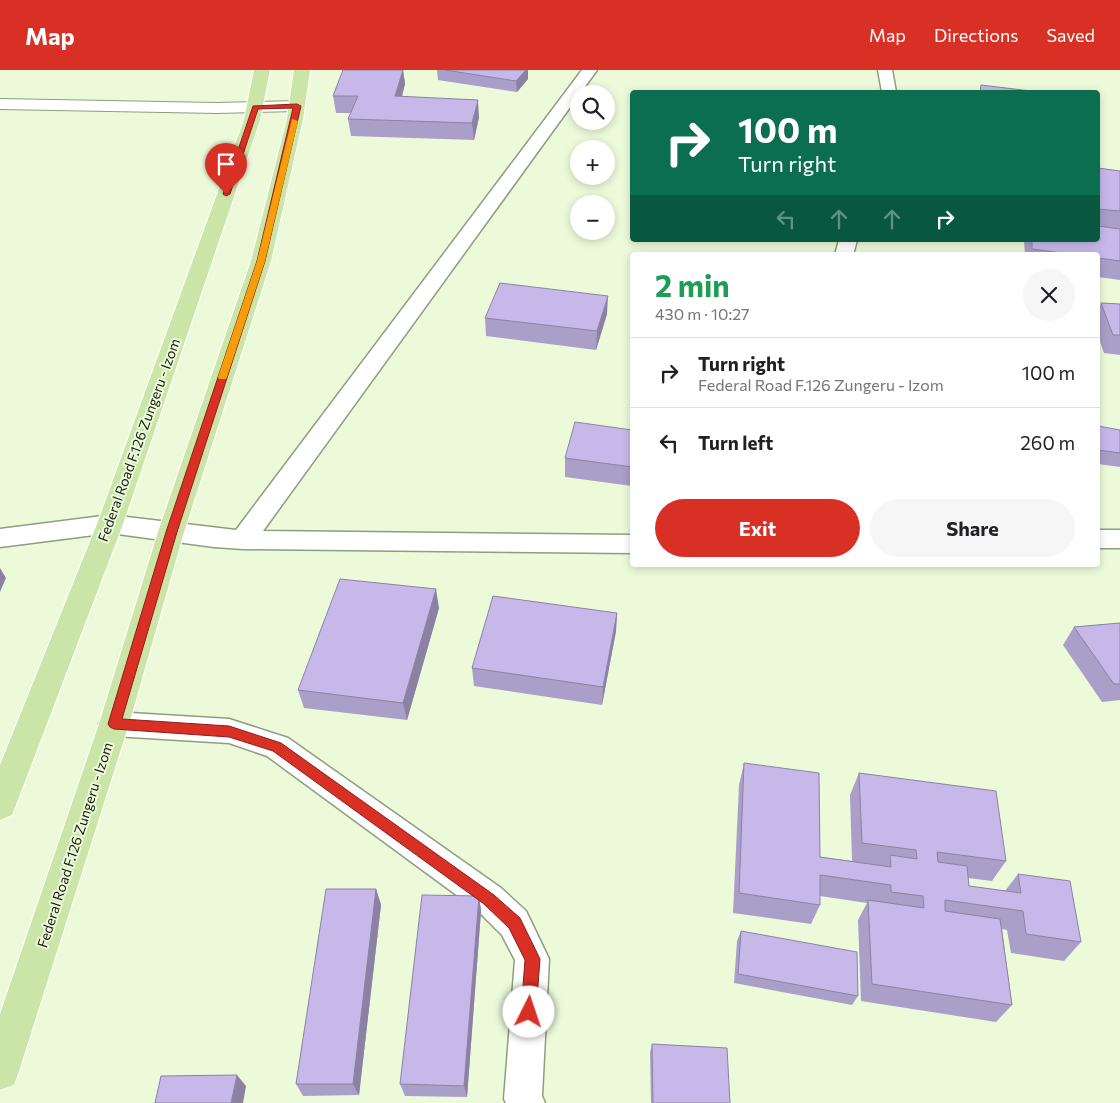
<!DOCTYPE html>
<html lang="en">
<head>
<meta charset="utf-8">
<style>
	:root { --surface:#fff; --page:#f6f6f6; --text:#202124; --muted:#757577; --line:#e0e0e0; --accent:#d93025 }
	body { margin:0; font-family:Commissioner,sans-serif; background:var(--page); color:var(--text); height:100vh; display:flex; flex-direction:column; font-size:19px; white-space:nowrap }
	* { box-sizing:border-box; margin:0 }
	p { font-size:16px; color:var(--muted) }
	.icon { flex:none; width:28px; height:28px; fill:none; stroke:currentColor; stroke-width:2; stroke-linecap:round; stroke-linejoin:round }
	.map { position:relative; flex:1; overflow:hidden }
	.details { position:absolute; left:630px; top:182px; width:470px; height:315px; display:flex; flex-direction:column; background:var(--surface); border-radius:5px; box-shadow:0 2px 8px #0003 }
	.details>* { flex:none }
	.banner { position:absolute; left:630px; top:20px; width:470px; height:152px; border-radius:5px; box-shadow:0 2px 8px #0003; background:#0b6e4f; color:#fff; overflow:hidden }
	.fabs { position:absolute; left:570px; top:15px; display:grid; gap:10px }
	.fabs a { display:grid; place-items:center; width:45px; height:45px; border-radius:50%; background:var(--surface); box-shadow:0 2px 8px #0003; font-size:25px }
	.pin { position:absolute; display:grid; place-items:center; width:42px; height:42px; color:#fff; margin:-51px -21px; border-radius:50% 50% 50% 0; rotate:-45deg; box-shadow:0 0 5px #0007 }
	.pin .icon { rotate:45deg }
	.me { position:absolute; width:55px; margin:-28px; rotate:4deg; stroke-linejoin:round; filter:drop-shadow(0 0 4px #0008) }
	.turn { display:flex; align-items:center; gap:18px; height:105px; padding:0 25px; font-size:22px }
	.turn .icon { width:65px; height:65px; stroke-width:2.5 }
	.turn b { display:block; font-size:35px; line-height:42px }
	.lanes { display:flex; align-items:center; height:48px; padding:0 25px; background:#0003; justify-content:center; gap:25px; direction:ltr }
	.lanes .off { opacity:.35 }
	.round { display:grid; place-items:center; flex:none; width:52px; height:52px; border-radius:26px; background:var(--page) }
	.head { display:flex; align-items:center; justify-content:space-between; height:85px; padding:0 25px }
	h1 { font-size:30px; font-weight:700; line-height:38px; color:#1e9e55 }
	.action { display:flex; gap:10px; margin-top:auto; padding:10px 25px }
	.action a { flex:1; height:58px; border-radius:30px; background:var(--accent); color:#fff; font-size:20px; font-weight:700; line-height:58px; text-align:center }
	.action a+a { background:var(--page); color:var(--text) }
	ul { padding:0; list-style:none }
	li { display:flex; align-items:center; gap:15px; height:70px; padding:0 25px; border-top:1px solid var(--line) }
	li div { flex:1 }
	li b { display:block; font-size:19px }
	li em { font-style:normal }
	header { display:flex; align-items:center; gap:30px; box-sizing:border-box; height:70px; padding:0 25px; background:var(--accent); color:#fff }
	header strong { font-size:24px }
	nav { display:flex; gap:28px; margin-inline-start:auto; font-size:18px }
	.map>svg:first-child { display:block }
</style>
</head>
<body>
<header>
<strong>Map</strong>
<nav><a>Map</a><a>Directions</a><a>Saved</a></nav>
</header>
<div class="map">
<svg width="1120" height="1033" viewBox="0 0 1120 1033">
	<rect width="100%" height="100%" fill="#ecfada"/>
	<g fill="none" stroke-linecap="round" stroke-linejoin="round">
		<defs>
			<g id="street">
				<path d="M582 0H597L263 461 632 465V483L243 479 214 477 110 463 0 477V459L110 445 236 460Z"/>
				<path d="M878 0H892L896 22H882Z"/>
				<path d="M839 170H857L853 185H835Z"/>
				<rect x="1098" y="460" width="22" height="18"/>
				<path d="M114 642 229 649 288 668 501 818 526 841 549 889 542 1026 545 1033H506L504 1029 515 890 502 865 477 840 267 686 229 673 114 666 104 663 99 654 104 645Z"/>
			</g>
			<path id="secondary" d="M0 29 217 33 297 31 303 33 305 36 303 39 297 41 217 43 0 39Z"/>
			<g id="primary">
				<path d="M254 0H270L260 50 123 454 16 735 12 745 0 750V695L97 454 244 50Z"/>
				<path d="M294 0H310L303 49 271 191 184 462 129 654 19 1001 14 1015 0 1020V944L99 654 158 462 251 191 287 49Z"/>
			</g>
		</defs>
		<!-- street casing -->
		<use href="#street" stroke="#8f9d7f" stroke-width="3"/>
		<!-- secondary casing -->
		<use href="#secondary" stroke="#8f9d7f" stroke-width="2"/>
		<!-- primary casing -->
		<use href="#primary" stroke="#fff" stroke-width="2"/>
		<!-- street -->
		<use href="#street" fill="#fff" fill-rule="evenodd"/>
		<!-- secondary -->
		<use href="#secondary" fill="#fff" fill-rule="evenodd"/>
		<!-- primary -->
		<use href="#primary" fill="#cbe4a7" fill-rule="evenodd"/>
	</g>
	<!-- wall -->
	<g fill="#aa9fc8">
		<path d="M343 0H403L405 14 402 27 479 47 474 70 351 66 348 49 351 43H336L333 26Z"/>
		<path d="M437 0H528V9L517 22 438 10Z"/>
		<path d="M1098 98 1120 101V210L1098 207V185H1025L1024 170H1098Z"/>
		<path d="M1101 233 1120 234V285L1104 283 1098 266V240Z"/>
		<path d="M607 244 596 280 486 266 485 248Z"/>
		<path d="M1098 356 1120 360V397L1098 394Z"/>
		<path d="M632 360V416L565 407V388Z"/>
		<path d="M439 538 407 650 304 638 298 620Z"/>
		<path d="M617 543 616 561 602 635 474 616 472 598Z"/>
		<path d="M1120 553V630L1102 632 1063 575 1074 557Z"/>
		<path d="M744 693 820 787 852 791 850 725 859 703 1006 791 992 811 968 808 969 816 1005 821 1018 804 1081 872 1064 891 1011 883 1007 860 1002 859 1012 935 996 952 861 931 858 850 867 833 820 826V835L811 854 733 843 739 715Z"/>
		<path d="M376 819 381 835 359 1025 303 1026 296 1014Z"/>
		<path d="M479 826 481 841 467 1027 405 1026 400 1014Z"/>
		<path d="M741 861 858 926 852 935 734 913 737 871Z"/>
		<path d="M652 974 730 1033H651L650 983Z"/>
	</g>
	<!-- shaded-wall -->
	<g fill="#8b82a3">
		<path d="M403 0 405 14 397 43 395 26Z"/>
		<path d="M526 0H528V9L517 22 516 11Z"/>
		<path d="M478 30 479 47 474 70 472 53Z"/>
		<path d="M608 226 607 244 596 280 597 261Z"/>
		<path d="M0 498 6 508 0 522Z"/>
		<path d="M436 519 439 538 407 650 403 633Z"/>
		<path d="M617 543 616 561 602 635 603 617Z"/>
		<path d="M376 819 381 835 359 1025 353 1014Z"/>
		<path d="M479 826 481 841 467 1027 464 1016Z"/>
		<path d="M237 1005 246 1016 243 1033H231Z"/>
	</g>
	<!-- building -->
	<g fill="#c6b9e9" stroke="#8b82a3">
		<path d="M343 0H403L395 26 478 30 472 53 348 49 358 26H333Z"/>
		<path d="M445 0H526L516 11Z"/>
		<path d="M981 15 1039 22H980Z"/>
		<path d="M1098 98 1120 101V141L1098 139Z"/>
		<path d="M1098 156 1120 159V191L1098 188V185H1077L1032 179V170H1098Z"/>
		<path d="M500 213 608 226 597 261 485 248Z"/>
		<path d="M1101 233 1120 234V265H1113Z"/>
		<path d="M575 352 632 360V397L565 388Z"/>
		<path d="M1098 356 1120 360V383L1098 380Z"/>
		<path d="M340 509 436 519 403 633 298 620Z"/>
		<path d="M493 526 617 543 603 617 472 598Z"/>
		<path d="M1120 553V614H1114L1074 557Z"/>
		<path d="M744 693 819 703 820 787 891 797 890 785 917 789 916 780 862 773 859 703 996 721 1006 791 937 782 938 792 967 796 969 816 1021 823 1018 804 1070 811 1081 872 1026 864 1023 841 945 830V841L1000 849 1012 935 872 914 868 830 924 838 923 826 891 822V815L820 805V835L739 823Z"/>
		<path d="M326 819H376L353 1014H296Z"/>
		<path d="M422 825 479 826 464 1016 400 1014Z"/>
		<path d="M741 861 857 882 858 926 738 904Z"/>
		<path d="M652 974 727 978 730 1033H653Z"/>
		<path d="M237 1005 231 1033H155L161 1006Z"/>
	</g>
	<!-- route -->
	<path fill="#d93025" stroke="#8d1f18" d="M297 34 301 36 265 191 177 462 122 649 229 656 281 673 494 825 520 848 540 889 536 942 534 947 529 949 523 947 521 942 525 890 509 858 484 834 273 681 229 667 114 659 110 657 108 654 166 462 257 191 293 38 258 39 230 124 226 126 223 124 253 36Z"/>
	<!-- slow -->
	<path fill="#f59e0b" d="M292 49 298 51 265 191 227 307 226 309H219L218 307 257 191Z"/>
	<g text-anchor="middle" stroke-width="4" stroke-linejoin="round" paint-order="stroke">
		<!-- street labels -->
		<g font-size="14" fill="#181d11" stroke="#ecfada">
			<text transform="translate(139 370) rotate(-70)" y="5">Federal Road F.126 Zungeru - Izom</text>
			<text transform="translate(75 775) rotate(-72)" y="5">Federal Road F.126 Zungeru - Izom</text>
		</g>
	</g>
</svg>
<div class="fabs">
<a><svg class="icon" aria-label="search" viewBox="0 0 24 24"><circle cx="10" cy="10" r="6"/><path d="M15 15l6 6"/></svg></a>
<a>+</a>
<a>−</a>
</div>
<div class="pin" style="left:226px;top:124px;background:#d93025"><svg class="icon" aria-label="arrive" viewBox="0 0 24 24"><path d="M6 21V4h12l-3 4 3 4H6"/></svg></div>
<svg class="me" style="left:529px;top:942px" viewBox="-20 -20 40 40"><circle r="19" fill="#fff"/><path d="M0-13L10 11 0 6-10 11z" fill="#d93025"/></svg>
<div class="banner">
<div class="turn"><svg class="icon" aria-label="right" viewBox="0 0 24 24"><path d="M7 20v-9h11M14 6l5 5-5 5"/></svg><div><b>100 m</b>Turn right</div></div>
<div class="lanes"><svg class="icon off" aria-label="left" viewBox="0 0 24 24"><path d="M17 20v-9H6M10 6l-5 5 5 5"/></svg><svg class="icon off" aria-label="ahead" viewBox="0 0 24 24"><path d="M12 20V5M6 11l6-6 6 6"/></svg><svg class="icon off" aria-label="ahead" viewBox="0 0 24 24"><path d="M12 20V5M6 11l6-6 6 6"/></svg><svg class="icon" aria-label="right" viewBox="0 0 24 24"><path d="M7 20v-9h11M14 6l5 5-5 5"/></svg></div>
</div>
<section class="details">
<div class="head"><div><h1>2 min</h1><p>430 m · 10:27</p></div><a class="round"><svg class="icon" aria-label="close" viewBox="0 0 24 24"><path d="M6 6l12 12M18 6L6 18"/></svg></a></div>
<ul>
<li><svg class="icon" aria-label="right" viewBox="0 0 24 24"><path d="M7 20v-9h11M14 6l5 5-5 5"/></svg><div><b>Turn right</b><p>Federal Road F.126 Zungeru - Izom</p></div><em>100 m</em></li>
<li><svg class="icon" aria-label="left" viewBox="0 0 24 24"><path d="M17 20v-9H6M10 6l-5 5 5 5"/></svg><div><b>Turn left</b></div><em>260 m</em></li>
</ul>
<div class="action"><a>Exit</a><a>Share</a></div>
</section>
</div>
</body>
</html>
